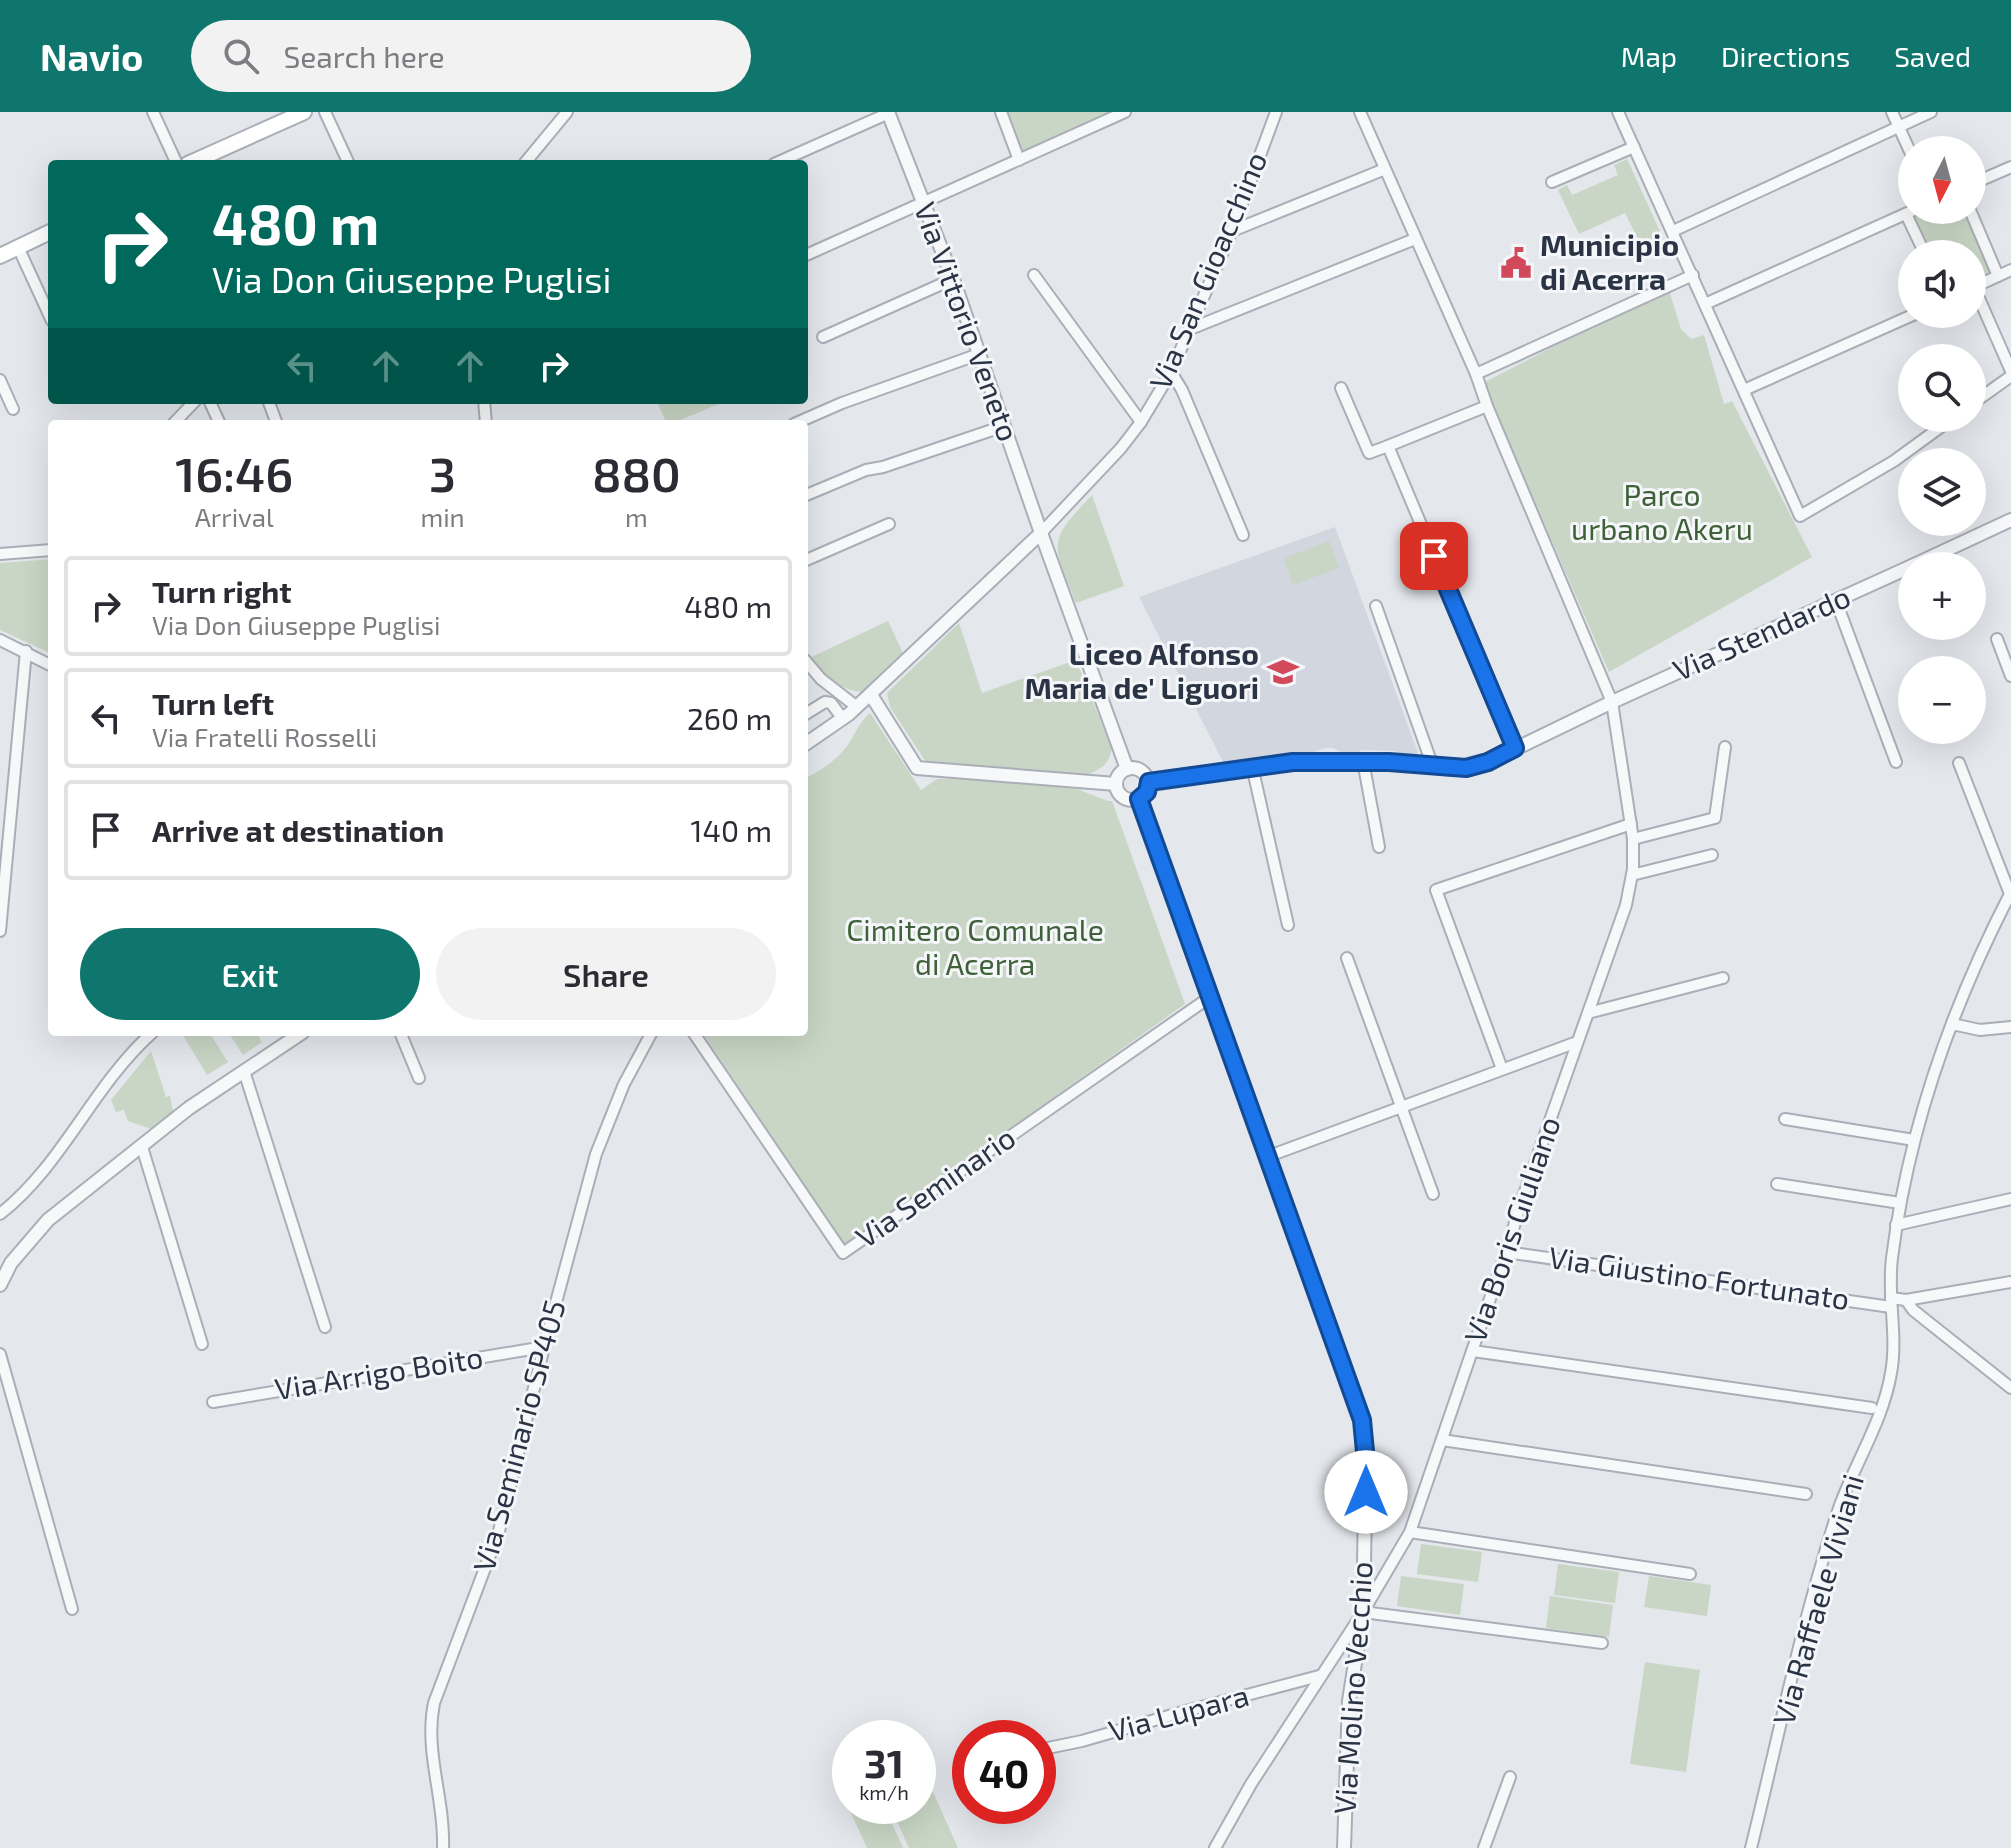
<!DOCTYPE html>
<html lang="en">
<head>
<meta charset="utf-8">
<style>
	:root { --surface:#fff; --page:#f2f2f3; --text:#2b2b33; --muted:#7c7c81; --line:#e1e1e2; --accent:#0f766e }
	body { margin:0; font-family:"Exo 2",sans-serif; background:var(--page); color:var(--text); height:100vh; display:flex; flex-direction:column; font-size:30px; white-space:nowrap }
	* { box-sizing:border-box; margin:0 }
	p { font-size:26px; color:var(--muted) }
	.icon { flex:none; width:44px; height:44px; fill:none; stroke:currentColor; stroke-width:2; stroke-linecap:round; stroke-linejoin:round }
	.map { position:relative; flex:1; overflow:hidden }
	.side { position:absolute; left:48px; top:308px; width:760px; height:616px; display:flex; flex-direction:column; background:var(--surface); border-radius:8px; box-shadow:0 8px 32px #0002 }
	.side>* { flex:none }
	.top-card { position:absolute; left:48px; top:48px; width:760px; height:244px; border-radius:8px; box-shadow:0 8px 32px #0002; background:#00695c; color:#fff; overflow:hidden }
	.needle { width:52px; rotate:186deg }
	.tools { position:absolute; left:1898px; top:24px; display:grid; gap:16px }
	.tools a { display:grid; place-items:center; width:88px; height:88px; border-radius:50%; background:var(--surface); box-shadow:0 8px 32px #0002; font-size:40px }
	.speed { position:absolute; left:832px; top:1608px; display:flex; gap:16px; font-size:40px; font-weight:700; text-align:center }
	.speed>* { display:grid; place-content:center; width:104px; height:104px; border-radius:50%; background:var(--surface); box-shadow:0 8px 32px #0002; line-height:1 }
	.speed small { font-size:20px; font-weight:400 }
	.speed .limit { border:12px solid #d22; background:#fff; color:#111 }
	.pin { position:absolute; display:grid; place-items:center; width:68px; height:68px; color:#fff; margin:-34px; border-radius:16px; box-shadow:0 4px 12px #0006 }
	.me { position:absolute; width:88px; margin:-44px; rotate:0deg; stroke-linejoin:round; filter:drop-shadow(0 0 6px #0008) }
	.turn { display:flex; align-items:center; gap:28px; height:168px; padding:0 32px; font-size:36px }
	.turn .icon { width:104px; height:104px; stroke-width:2.5 }
	.turn b { display:block; font-size:56px; line-height:68px }
	.lanes { display:flex; align-items:center; height:76px; padding:0 32px; background:#0003; justify-content:center; gap:40px; direction:ltr }
	.lanes .off { opacity:.35 }
	.eta { display:flex; justify-content:space-evenly; align-items:center; height:136px; text-align:center }
	.eta b { font-size:48px; font-weight:600; line-height:56px }
	.button { display:flex; gap:16px; margin-top:auto; padding:16px 32px }
	.button a { flex:1; height:92px; border-radius:48px; background:var(--accent); color:#fff; font-size:32px; font-weight:600; line-height:92px; text-align:center }
	.button a+a { background:var(--page); color:var(--text) }
	ul { padding:0; list-style:none }
	li { display:flex; align-items:center; gap:24px; height:100px; margin:0 16px 12px; padding:0 16px; border:4px solid var(--line); border-radius:8px }
	li div { flex:1 }
	li b { display:block; font-size:30px }
	li em { font-style:normal }
	header { display:flex; align-items:center; gap:48px; box-sizing:border-box; height:112px; padding:0 40px; background:var(--accent); color:#fff }
	header strong { font-size:38px }
	nav { display:flex; gap:44px; margin-inline-start:auto; font-size:28px }
	.search { width:560px; height:72px; background:var(--page); display:flex; align-items:center; gap:20px; box-sizing:border-box; padding:0 28px; border-radius:44px; color:var(--muted); font-size:30px }
	.map>svg:first-child { display:block }
</style>
</head>
<body>
<header>
<strong>Navio</strong>
<div class="search"><svg class="icon" aria-label="search" viewBox="0 0 24 24"><circle cx="10" cy="10" r="6"/><path d="M15 15l6 6"/></svg>Search here</div>
<nav><a>Map</a><a>Directions</a><a>Saved</a></nav>
</header>
<div class="map">
<svg width="2011" height="1736" viewBox="0 0 2011 1736">
	<rect width="100%" height="100%" fill="#e4e7ec"/>
	<!-- built -->
	<path fill="#d2d6de" d="M1335 415 1418 641 1411 646 1402 645 1395 639 1361 638 1355 643 1345 642 1333 636H1324L1309 642 1275 643 1223 650 1139 485Z"/>
	<!-- green -->
	<g fill="#c9d6c5">
		<path d="M1008 0H1109L1022 39Z"/>
		<path d="M1627 47 1663 126 1642 135 1625 101 1579 122 1558 78 1567 73 1572 83 1618 63 1614 53Z"/>
		<path d="M1930 98H1964L1994 162 1972 172V142H1930L1913 106Z"/>
		<path d="M1668 175 1681 217 1691 227 1704 223 1724 292 1732 289 1812 445 1609 560 1483 271Z"/>
		<path d="M656 288H728L671 312H667Z"/>
		<path d="M1092 383 1124 474 1076 491C1053 431 1045 432 1092 383Z"/>
		<path d="M1329 429 1339 456 1293 473 1284 446Z"/>
		<path d="M52 447V542L0 518V451Z"/>
		<path d="M888 509 903 541 862 580C837 577 824 564 807 547Z"/>
		<path d="M959 511 982 581 1076 548 1112 637C1109 652 1100 658 1087 663L926 650 890 595 887 581Z"/>
		<path d="M870 601 921 678 937 667 982 666 1077 677 1108 689H1112L1185 892 845 1134 702 920H804V667C820 659 836 649 847 634 855 623 859 610 870 601Z"/>
		<path d="M181 920H209L228 950 207 963Z"/>
		<path d="M228 920H256L262 930 243 943Z"/>
		<path d="M151 939 166 985 170 984 173 999 151 1017 128 1009 124 998 116 1000 111 988Z"/>
		<path d="M1421 1432 1482 1440 1478 1470 1417 1462Z"/>
		<path d="M1558 1452 1619 1460 1615 1491 1554 1483Z"/>
		<path d="M1401 1464 1464 1472 1460 1503 1397 1494Z"/>
		<path d="M1649 1464 1711 1473 1707 1504 1644 1495Z"/>
		<path d="M1550 1484 1613 1493 1609 1525 1546 1516Z"/>
		<path d="M1645 1550 1700 1558 1686 1660 1630 1652Z"/>
		<path d="M924 1660 958 1736H909L890 1694H918V1663Z"/>
		<path d="M850 1685V1694H884L903 1736H867L845 1688Z"/>
	</g>
	<g fill="none" stroke-linecap="round" stroke-linejoin="round">
		<defs>
			<g id="minor">
				<path d="M153 0 177 52"/>
				<path d="M325 0 349 52"/>
				<path d="M1001 0 1019 48"/>
				<path d="M1618 0 1800 404 1894 349 1953 306"/>
				<path d="M1892 0 1912 44"/>
				<path d="M524 52 567 0"/>
				<path d="M774 52 889 1"/>
				<path d="M1552 70 1634 35"/>
				<path d="M1972 72 2011 55"/>
				<path d="M1970 98 1998 164"/>
				<path d="M1906 102 1925 142"/>
				<path d="M1232 119 1385 57"/>
				<path d="M1673 119 1931 0"/>
				<path d="M18 135 52 209"/>
				<path d="M804 144 1125 0"/>
				<path d="M1034 163 1141 310"/>
				<path d="M1974 175 2011 259"/>
				<path d="M1972 176 2011 158"/>
				<path d="M1705 192 1914 98"/>
				<path d="M1190 217 1415 127"/>
				<path d="M823 225 953 167"/>
				<path d="M1171 260 1182 278 1243 423"/>
				<path d="M1476 262 1693 163"/>
				<path d="M0 268 13 297"/>
				<path d="M1341 276 1369 341 1388 334 1515 636"/>
				<path d="M1744 278 1915 202"/>
				<path d="M209 288 220 312"/>
				<path d="M268 288 277 312"/>
				<path d="M484 288 486 312"/>
				<path d="M1972 292 2011 264"/>
				<path d="M173 312 196 288"/>
				<path d="M794 312 842 291 979 242"/>
				<path d="M1388 334 1487 294"/>
				<path d="M804 384 866 358 883 355 1004 314"/>
				<path d="M1041 421 1121 336 1141 310 1171 260 1232 119 1276 0"/>
				<path d="M0 442 52 438"/>
				<path d="M804 449 889 412"/>
				<path d="M1836 489 1896 650"/>
				<path d="M1376 494 1433 655"/>
				<path d="M1997 527 2011 564"/>
				<path d="M0 528 52 554"/>
				<path d="M804 547 821 567 857 595"/>
				<path d="M804 603 825 590 831 591 843 607"/>
				<path d="M1363 649 1379 735"/>
				<path d="M1959 651 2010 782"/>
				<path d="M1252 654 1288 813"/>
				<path d="M1633 727 1715 706 1725 635"/>
				<path d="M1632 763 1712 743"/>
				<path d="M0 819 26 539"/>
				<path d="M1347 846 1433 1082"/>
				<path d="M1588 901 1723 866"/>
				<path d="M1952 912 1980 918 2011 915"/>
				<path d="M400 920 419 966"/>
				<path d="M693 920 843 1141 1210 885"/>
				<path d="M1502 957 1436 778 1631 712"/>
				<path d="M244 959 325 1215"/>
				<path d="M1785 1007 1914 1028"/>
				<path d="M142 1035 202 1232"/>
				<path d="M1269 1044 1577 930"/>
				<path d="M1777 1072 1900 1091"/>
				<path d="M0 1102C63 1053 93 973 153 920"/>
				<path d="M1896 1113 2011 1087"/>
				<path d="M1506 1140 1891 1195"/>
				<path d="M1891 1186 1906 1188 2011 1170"/>
				<path d="M1906 1188 1913 1198 2011 1276"/>
				<path d="M1473 1239 1872 1296"/>
				<path d="M0 1242 72 1497"/>
				<path d="M213 1290 544 1235"/>
				<path d="M1442 1328 1806 1382"/>
				<path d="M1410 1420 1690 1462"/>
				<path d="M1363 1500 1602 1531"/>
				<path d="M1038 1638 1082 1629 1186 1599 1319 1564"/>
				<path d="M443 1736C445 1687 424 1640 434 1591L499 1419 544 1235 596 1042 624 972 652 920"/>
				<path d="M1215 1736 1251 1672 1363 1500 1410 1420 1506 1140 1522 1088 1626 793 1633 757V727L1612 590 1487 294 1476 262 1360 0"/>
				<path d="M1484 1736 1510 1665"/>
				<path d="M1751 1736C1779 1623 1802 1507 1839 1396 1855 1351 1883 1309 1891 1261 1898 1223 1887 1185 1892 1146 1908 1019 1952 894 2011 780"/>
			</g>
			<g id="tertiary">
				<path d="M888 0 953 167 1041 421 1127 657"/>
				<path d="M1912 454 2011 408"/>
				<path d="M871 583 917 656 1116 672"/>
				<path d="M804 633 849 602 1041 421"/>
				<circle cx="1132" cy="672" r="16"/>
				<path d="M1149 670 1293 650H1389L1453 657 1488 650 1612 590 1912 454"/>
				<path d="M1139 687 1362 1308 1366 1350 1363 1500 1349 1589 1344 1736"/>
				<path d="M0 1173 11 1151 48 1108 189 996 303 920"/>
			</g>
			<g id="secondary">
				<path d="M188 52 304 0"/>
				<path d="M0 144 52 119"/>
			</g>
		</defs>
		<!-- minor casing -->
		<use href="#minor" stroke="#a9aeb7" stroke-width="14"/>
		<!-- tertiary casing -->
		<use href="#tertiary" stroke="#a9aeb7" stroke-width="16"/>
		<!-- secondary casing -->
		<use href="#secondary" stroke="#a9aeb7" stroke-width="18"/>
		<!-- minor -->
		<use href="#minor" stroke="#f7f8fa" stroke-width="10"/>
		<!-- tertiary -->
		<use href="#tertiary" stroke="#f7f8fa" stroke-width="12"/>
		<!-- secondary -->
		<use href="#secondary" stroke="#fff" stroke-width="14"/>
	</g>
	<g fill="none" stroke-linecap="round" stroke-linejoin="round">
		<defs>
			<path id="route" d="M1366 1380V1350L1362 1308 1139 687 1147 680 1149 670 1293 650H1389L1466 656 1488 650 1515 636 1434 444"/>
		</defs>
		<!-- route casing -->
		<use href="#route" stroke="#114b97" stroke-width="20"/>
		<!-- route -->
		<use href="#route" stroke="#1a73e8" stroke-width="14"/>
	</g>
	<!-- icons -->
	<defs>
		<symbol id="civic-bare" viewBox="-9 -9 18 18"><path d="M-.6-6.5H3V-4.5H.6V-3L4-1V1h2V6H-6V1h2V-1L-.6-3ZM-1.2 2.5V6h2.4V2.5Z" fill="#d1495b" stroke="#f4f6f9" stroke-width="2.5" paint-order="stroke"/></symbol>
		<symbol id="school-bare" viewBox="-9 -9 18 18"><path d="M0-5L7-2L0 1L-7-2ZM-4 1L0 2.5L4 1V4Q0 6-4 4Z" fill="#d1495b" stroke="#f4f6f9" stroke-width="2.5" paint-order="stroke"/></symbol>
	</defs>
	<g fill-rule="evenodd">
		<use href="#civic-bare" x="1494" y="129" width="44" height="44"/>
		<use href="#school-bare" x="1261" y="538" width="44" height="44"/>
	</g>
	<g text-anchor="middle" stroke-width="6" stroke-linejoin="round" paint-order="stroke">
		<!-- poi labels -->
		<g font-size="30" font-weight="bold" fill="#2b3445" stroke="#f4f6f9" text-anchor="start">
			<text x="1540" y="144">Municipio<tspan x="1540" dy="34">di Acerra</tspan></text>
			<text x="1259" y="553" text-anchor="end">Liceo Alfonso<tspan x="1259" dy="34">Maria de' Liguori</tspan></text>
		</g>
		<!-- street labels -->
		<g font-size="30" fill="#2b3445" stroke="#f4f6f9">
			<text transform="translate(1209 159) rotate(-67)" y="10">Via San Gioacchino</text>
			<text transform="translate(966 210) rotate(70)" y="10">Via Vittorio Veneto</text>
			<text transform="translate(1762 522) rotate(-24)" y="10">Via Stendardo</text>
			<text transform="translate(936 1076) rotate(-35)" y="10">Via Seminario</text>
			<text transform="translate(1513 1118) rotate(-71)" y="10">Via Boris Giuliano</text>
			<text transform="translate(1699 1167) rotate(8)" y="10">Via Giustino Fortunato</text>
			<text transform="translate(379 1262) rotate(-9)" y="10">Via Arrigo Boito</text>
			<text transform="translate(520 1324) rotate(-75)" y="10">Via Seminario SP405</text>
			<text transform="translate(1819 1488) rotate(-74)" y="10">Via Raffaele Viviani</text>
			<text transform="translate(1354 1576) rotate(-86)" y="10">Via Molino Vecchio</text>
			<text transform="translate(1179 1602) rotate(-15)" y="10">Via Lupara</text>
		</g>
		<!-- park labels -->
		<g font-size="30" fill="#3f6138" stroke="#f4f6f9">
			<text x="1662" y="394">Parco<tspan x="1662" dy="34">urbano Akeru</tspan></text>
			<text x="975" y="829">Cimitero Comunale<tspan x="975" dy="34">di Acerra</tspan></text>
		</g>
	</g>
</svg>
<div class="tools">
<a><svg class="needle" viewBox="-14 -14 28 28"><path d="M0-13l5 13h-10z" fill="#e53935"/><path d="M0 13l5-13h-10z" fill="#7c7c81"/></svg></a>
<a><svg class="icon" aria-label="sound" viewBox="0 0 24 24"><path d="M4 9h4l5-4v14l-5-4H4zM17 9q2 3 0 6"/></svg></a>
<a><svg class="icon" aria-label="search" viewBox="0 0 24 24"><circle cx="10" cy="10" r="6"/><path d="M15 15l6 6"/></svg></a>
<a><svg class="icon" aria-label="layers" viewBox="0 0 24 24"><path d="M12 4l9 5-9 5-9-5zM3 14l9 5 9-5"/></svg></a>
<a>+</a>
<a>−</a>
</div>
<div class="speed"><div>31<small>km/h</small></div><div class="limit">40</div></div>
<div class="pin" style="left:1434px;top:444px;background:#d93025"><svg class="icon" aria-label="arrive" viewBox="0 0 24 24"><path d="M6 21V4h12l-3 4 3 4H6"/></svg></div>
<svg class="me" style="left:1366px;top:1380px" viewBox="-20 -20 40 40"><circle r="19" fill="#fff"/><path d="M0-13L10 11 0 6-10 11z" fill="#1a73e8"/></svg>
<div class="top-card">
<div class="turn"><svg class="icon" aria-label="right" viewBox="0 0 24 24"><path d="M7 20v-9h11M14 6l5 5-5 5"/></svg><div><b>480 m</b>Via Don Giuseppe Puglisi</div></div>
<div class="lanes"><svg class="icon off" aria-label="left" viewBox="0 0 24 24"><path d="M17 20v-9H6M10 6l-5 5 5 5"/></svg><svg class="icon off" aria-label="ahead" viewBox="0 0 24 24"><path d="M12 20V5M6 11l6-6 6 6"/></svg><svg class="icon off" aria-label="ahead" viewBox="0 0 24 24"><path d="M12 20V5M6 11l6-6 6 6"/></svg><svg class="icon" aria-label="right" viewBox="0 0 24 24"><path d="M7 20v-9h11M14 6l5 5-5 5"/></svg></div>
</div>
<section class="side">
<div class="eta">
<div><b>16:46</b><p>Arrival</p></div>
<div><b>3</b><p>min</p></div>
<div><b>880</b><p>m</p></div>
</div>
<ul>
<li><svg class="icon" aria-label="right" viewBox="0 0 24 24"><path d="M7 20v-9h11M14 6l5 5-5 5"/></svg><div><b>Turn right</b><p>Via Don Giuseppe Puglisi</p></div><em>480 m</em></li>
<li><svg class="icon" aria-label="left" viewBox="0 0 24 24"><path d="M17 20v-9H6M10 6l-5 5 5 5"/></svg><div><b>Turn left</b><p>Via Fratelli Rosselli</p></div><em>260 m</em></li>
<li><svg class="icon" aria-label="arrive" viewBox="0 0 24 24"><path d="M6 21V4h12l-3 4 3 4H6"/></svg><div><b>Arrive at destination</b></div><em>140 m</em></li>
</ul>
<div class="button"><a>Exit</a><a>Share</a></div>
</section>
</div>
</body>
</html>
